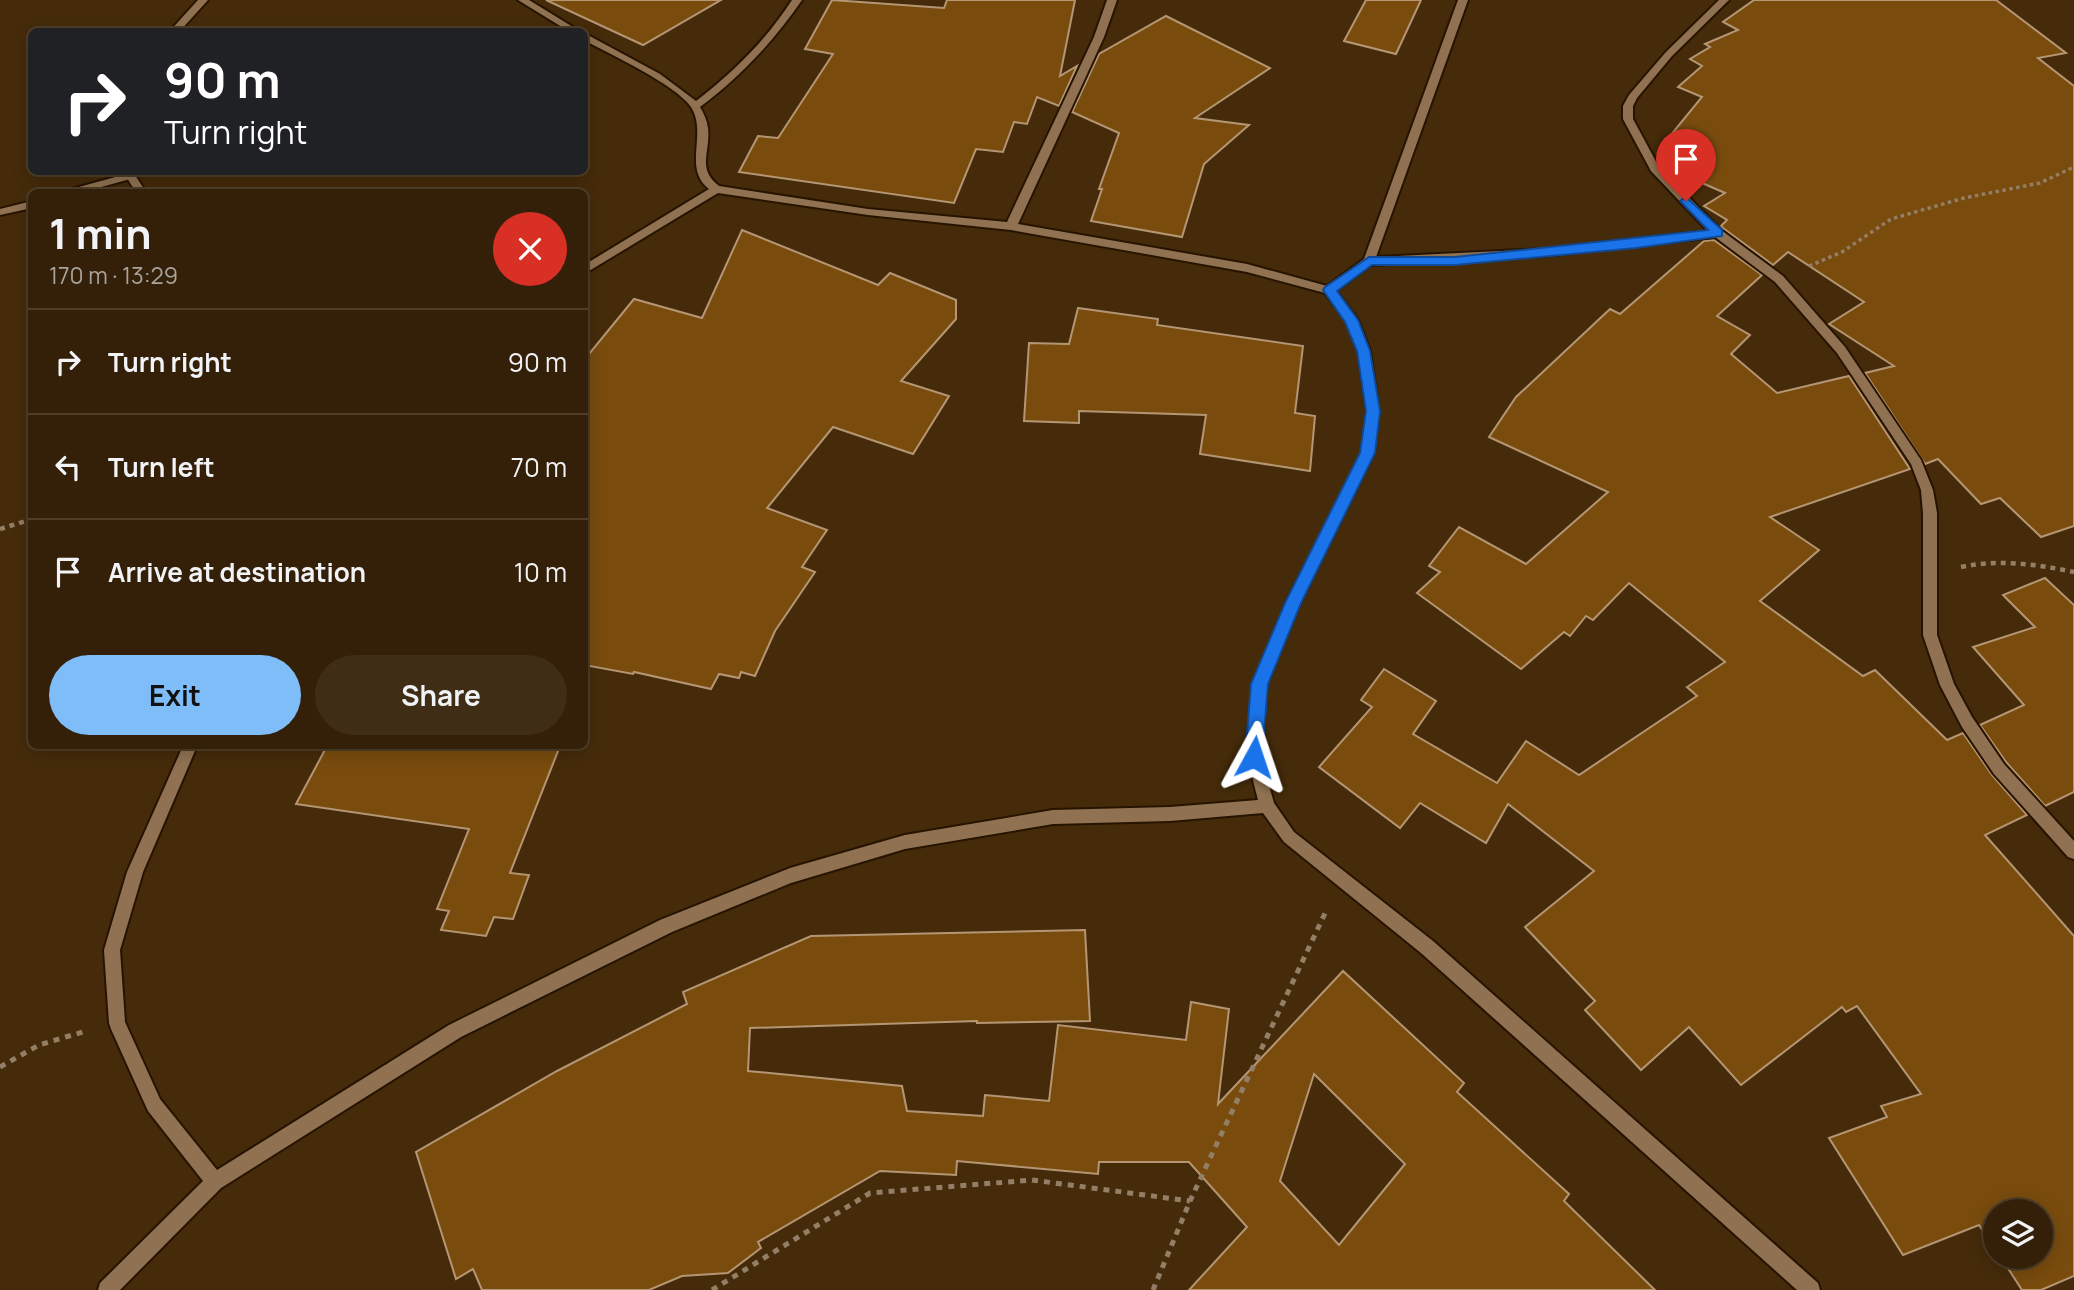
<!DOCTYPE html>
<html lang="en">
<head>
<meta charset="utf-8">
<style>
	:root { --surface:#342008; --page:#3f2d16; --text:#f1f3f6; --muted:#a9a39c; --line:#4e3e29; --accent:#7fbdf9 }
	body { margin:0; font-family:Manrope,sans-serif; background:var(--page); color:var(--text); height:100vh; display:flex; flex-direction:column; font-size:26px; white-space:nowrap }
	* { box-sizing:border-box; margin:0 }
	p { font-size:23px; color:var(--muted) }
	.icon { flex:none; width:38px; height:38px; fill:none; stroke:currentColor; stroke-width:2; stroke-linecap:round; stroke-linejoin:round }
	.map { position:relative; flex:1; overflow:hidden }
	.sheet { position:absolute; left:28px; top:189px; width:560px; height:560px; display:flex; flex-direction:column; background:var(--surface); border-radius:10px; box-shadow:0 4px 18px #0003,0 0 0 2px var(--line) }
	.sheet>* { flex:none }
	.guide { position:absolute; left:28px; top:28px; width:560px; height:147px; border-radius:10px; box-shadow:0 4px 18px #0003,0 0 0 2px var(--line); background:#202124; color:#fff; overflow:hidden }
	.controls { position:absolute; left:1983px; top:1199px; display:grid; gap:14px }
	.controls a { display:grid; place-items:center; width:70px; height:70px; border-radius:50%; background:var(--surface); box-shadow:0 4px 18px #0003,0 0 0 2px var(--line); font-size:35px }
	.pin { position:absolute; display:grid; place-items:center; width:60px; height:60px; color:#fff; margin:-72px -30px; border-radius:50% 50% 50% 0; rotate:-45deg; box-shadow:0 0 7px #0007 }
	.pin .icon { rotate:45deg }
	.me { position:absolute; width:77px; margin:-38px; rotate:5deg; stroke-linejoin:round; filter:drop-shadow(0 0 5px #0008) }
	.turn { display:flex; align-items:center; gap:24px; height:147px; padding:0 21px; font-size:32px }
	.turn .icon { width:91px; height:91px; stroke-width:2.5 }
	.turn b { display:block; font-size:49px; line-height:60px }
	.round { display:grid; place-items:center; flex:none; width:74px; height:74px; border-radius:37px; background:var(--page) }
	.summary { display:flex; align-items:center; justify-content:space-between; height:119px; padding:0 21px }
	h1 { font-size:42px; font-weight:700; line-height:52px }
	.primary-button { display:flex; gap:14px; margin-top:auto; padding:14px 21px }
	.primary-button a { flex:1; height:80px; border-radius:42px; background:var(--accent); color:#111; font-size:28px; font-weight:700; line-height:80px; text-align:center }
	.primary-button a+a { background:var(--page); color:var(--text) }
	ul { padding:0; list-style:none }
	li { display:flex; align-items:center; gap:21px; height:105px; padding:0 21px; border-top:2px solid var(--line) }
	li div { flex:1 }
	li b { display:block; font-size:26px }
	li em { font-style:normal }
	.map>svg:first-child { display:block }
</style>
</head>
<body>
<div class="map">
<svg width="2074" height="1290" viewBox="0 0 2074 1290">
	<rect width="100%" height="100%" fill="#452b0a"/>
	<!-- building -->
	<g fill="#794c0e" stroke="#b59674" stroke-width="2" fill-rule="evenodd">
		<path d="M546 0H721L643 45Z"/>
		<path d="M832 0 944 8 947 0H1075L1060 76 1077 66 1059 106 1037 97 1027 124 1014 122 1003 152 976 149 954 203 739 172 758 136 778 138 833 54 805 49Z"/>
		<path d="M1366 0H1421L1396 54 1344 41Z"/>
		<path d="M1754 0H1996L2066 53 2038 58 2074 86V526L2041 537 2000 498 1981 504 1938 459 1925 464 1865 373 1894 366 1829 324 1864 302 1788 252 1773 265 1723 228 1721 226 1727 220 1704 206 1725 193 1661 165 1675 146 1665 142 1702 97 1678 87 1702 66 1690 59 1710 47 1705 44 1738 30 1723 22Z"/>
		<path d="M1166 16 1270 68 1195 118 1249 125 1204 164 1182 237 1091 221 1102 189H1099L1119 133 1072 112 1099 54Z"/>
		<path d="M742 230 878 285 890 273 956 300V319L901 381 949 396 913 454 833 427 767 508 827 530 802 567 815 572 775 631 755 676 741 672 739 678 719 674 711 689 634 672 633 674 584 665V360L634 299 702 318Z"/>
		<path d="M1714 240 1762 275 1717 316 1750 335 1731 354 1777 393 1849 376 1910 469 1770 517 1819 550 1760 601 1863 676 1875 670 1947 740 1963 733 1992 775 2027 815 1985 835 2074 936V1276L2041 1290H2022L2000 1256H2040V1211H1995V1249L1979 1225 1903 1255 1829 1138 1887 1117 1881 1106 1921 1094 1857 1006 1846 1012 1842 1007 1741 1085 1689 1027 1641 1070 1585 1010 1595 1001 1525 927 1594 871 1508 804 1486 843 1420 803 1400 828 1319 767 1372 707 1361 700 1384 669 1436 701 1413 734 1497 783 1526 741 1579 775 1697 696 1687 687 1725 662 1629 583 1593 620 1586 616 1570 636 1564 632 1521 669 1417 593 1440 572 1429 566 1459 527 1526 564 1608 492 1489 437 1516 397 1610 309 1620 314 1704 241Z"/>
		<path d="M1078 308 1158 319 1157 325 1303 346 1295 413 1315 416 1310 471 1200 454 1206 415 1079 411V423L1024 421 1029 343 1069 344Z"/>
		<path d="M2045 578 2074 605V792L2045 806 2006 762 1980 725 2024 705 1973 647 2035 627 2003 595Z"/>
		<path d="M327 746H560L510 873 529 875 513 919 494 917 486 936 441 930 449 911 437 909 469 829 296 804Z"/>
		<path d="M1085 930 1090 1021 977 1023V1021L750 1028 748 1071 902 1086 907 1111 983 1116 985 1095 1049 1101 1058 1025 1186 1040 1191 1002 1229 1009 1218 1104 1343 971 1464 1083 1457 1092 1569 1194 1564 1201 1655 1290H1189L1247 1227 1189 1162H1099L1098 1174 957 1161 956 1175 880 1171 758 1242 761 1248 728 1273 682 1276 649 1290H482L473 1269 456 1279 416 1152 557 1071 687 1004 683 992 811 936ZM1314 1074 1405 1164 1339 1245 1280 1181Z"/>
	</g>
	<g fill="none" stroke-linecap="round" stroke-linejoin="round">
		<defs>
			<g id="lane">
				<path d="M130 173 135 176 134 178 83 192H67L68 190Z"/>
				<path d="M32 201V208L0 215V209Z"/>
			</g>
			<g id="street">
				<path d="M198 0H208L179 32H169Z"/>
				<path d="M518 0H529L581 32H570Z"/>
				<path d="M792 0H802C773 42 741 76 700 107 704 114 707 120 708 128 711 152 696 168 719 186L868 209 1007 222 1094 37 1107 0H1117L1104 37 1018 224 1247 264 1327 286 1364 259 1458 0H1468L1376 257 1544 249 1708 231 1651 171 1623 119V106L1629 95 1666 52 1719 0H1729L1672 56 1637 98 1633 106V119L1659 167 1721 230 1783 276 1845 347 1921 460 1933 490 1937 513V635L1954 684 1972 717 2004 764 2074 841V859L2068 857 1994 774 1962 727 1940 685 1923 635V513L1921 490 1911 464 1837 353 1775 282 1715 237 1544 256 1371 265 1336 291 1358 320 1370 351 1379 411 1374 453 1300 603 1267 684 1261 757 1274 803 1294 832 1433 941 1818 1283 1820 1290H1797L1421 953 1284 842 1263 813 1170 821 1053 824 905 849 791 883 672 932 461 1037 221 1188 120 1290H98L100 1283 203 1181 148 1111 111 1029 109 1023 104 950 127 872 183 746H197L143 872 120 950 125 1022 160 1099 217 1170 449 1025 660 920 790 868 905 835 1053 810 1170 807 1258 800 1247 757 1253 684 1286 603 1362 453 1367 411 1358 351 1347 321 1325 293 1247 272 1011 230 868 215 718 193 584 274V265L709 189C682 168 708 134 691 107 675 84 611 55 584 40V33L660 74 696 101C734 72 766 40 792 0Z"/>
				<path d="M123 172H133L146 192H136Z"/>
			</g>
		</defs>
		<!-- lane casing -->
		<use href="#lane" stroke="#271400" stroke-width="4"/>
		<!-- street casing -->
		<use href="#street" stroke="#271400" stroke-width="4"/>
		<!-- path-far2 -->
		<path stroke="#937e66" stroke-width="3.5" stroke-dasharray="3.5 3.5" stroke-linecap="butt" d="M1809 266 1842 252 1891 219 1964 198 2040 183 2074 167"/>
		<!-- path-far1 -->
		<g stroke="#937e66" stroke-width="4.5" stroke-dasharray="5 5" stroke-linecap="butt">
			<path d="M0 529 32 519"/>
			<path d="M1961 567C2000 559 2035 564 2074 572"/>
		</g>
		<!-- path -->
		<g stroke="#937e66" stroke-width="5" stroke-dasharray="6 6" stroke-linecap="butt">
			<path d="M0 1067 39 1045 86 1031"/>
			<path d="M712 1290 870 1193 1032 1180 1190 1201"/>
			<path d="M1153 1290 1190 1201 1327 909"/>
		</g>
		<!-- lane -->
		<use href="#lane" fill="#907252" fill-rule="evenodd"/>
		<!-- street -->
		<use href="#street" fill="#907252" fill-rule="evenodd"/>
	</g>
	<!-- route -->
	<path fill="#1a73e8" stroke="#114b97" stroke-width="2" d="M1686 197 1722 230V236L1636 248 1455 265H1372L1337 291 1358 320 1370 351 1380 411 1375 453 1301 603 1268 684 1262 757 1259 763 1254 765 1248 763 1245 757 1251 684 1285 603 1360 453 1366 411 1357 351 1345 322 1323 290 1325 287 1369 257H1455L1708 230 1680 201Z"/>
</svg>
<div class="controls">
<a><svg class="icon" aria-label="layers" viewBox="0 0 24 24"><path d="M12 4l9 5-9 5-9-5zM3 14l9 5 9-5"/></svg></a>
</div>
<div class="pin" style="left:1686px;top:201px;background:#d93025"><svg class="icon" aria-label="arrive" viewBox="0 0 24 24"><path d="M6 21V4h12l-3 4 3 4H6"/></svg></div>
<svg class="me" style="left:1254px;top:757px" viewBox="-20 -20 40 40"><path d="M0-17L14 15 0 8-14 15z" fill="#1a73e8" stroke="#fff" stroke-width="4"/></svg>
<div class="guide">
<div class="turn"><svg class="icon" aria-label="right" viewBox="0 0 24 24"><path d="M7 20v-9h11M14 6l5 5-5 5"/></svg><div><b>90 m</b>Turn right</div></div>
</div>
<section class="sheet">
<div class="summary"><div><h1>1 min</h1><p>170 m · 13:29</p></div><a class="round" style="background:#d93025;color:#fff"><svg class="icon" aria-label="close" viewBox="0 0 24 24"><path d="M6 6l12 12M18 6L6 18"/></svg></a></div>
<ul>
<li><svg class="icon" aria-label="right" viewBox="0 0 24 24"><path d="M7 20v-9h11M14 6l5 5-5 5"/></svg><div><b>Turn right</b></div><em>90 m</em></li>
<li><svg class="icon" aria-label="left" viewBox="0 0 24 24"><path d="M17 20v-9H6M10 6l-5 5 5 5"/></svg><div><b>Turn left</b></div><em>70 m</em></li>
<li><svg class="icon" aria-label="arrive" viewBox="0 0 24 24"><path d="M6 21V4h12l-3 4 3 4H6"/></svg><div><b>Arrive at destination</b></div><em>10 m</em></li>
</ul>
<div class="primary-button"><a>Exit</a><a>Share</a></div>
</section>
</div>
</body>
</html>
